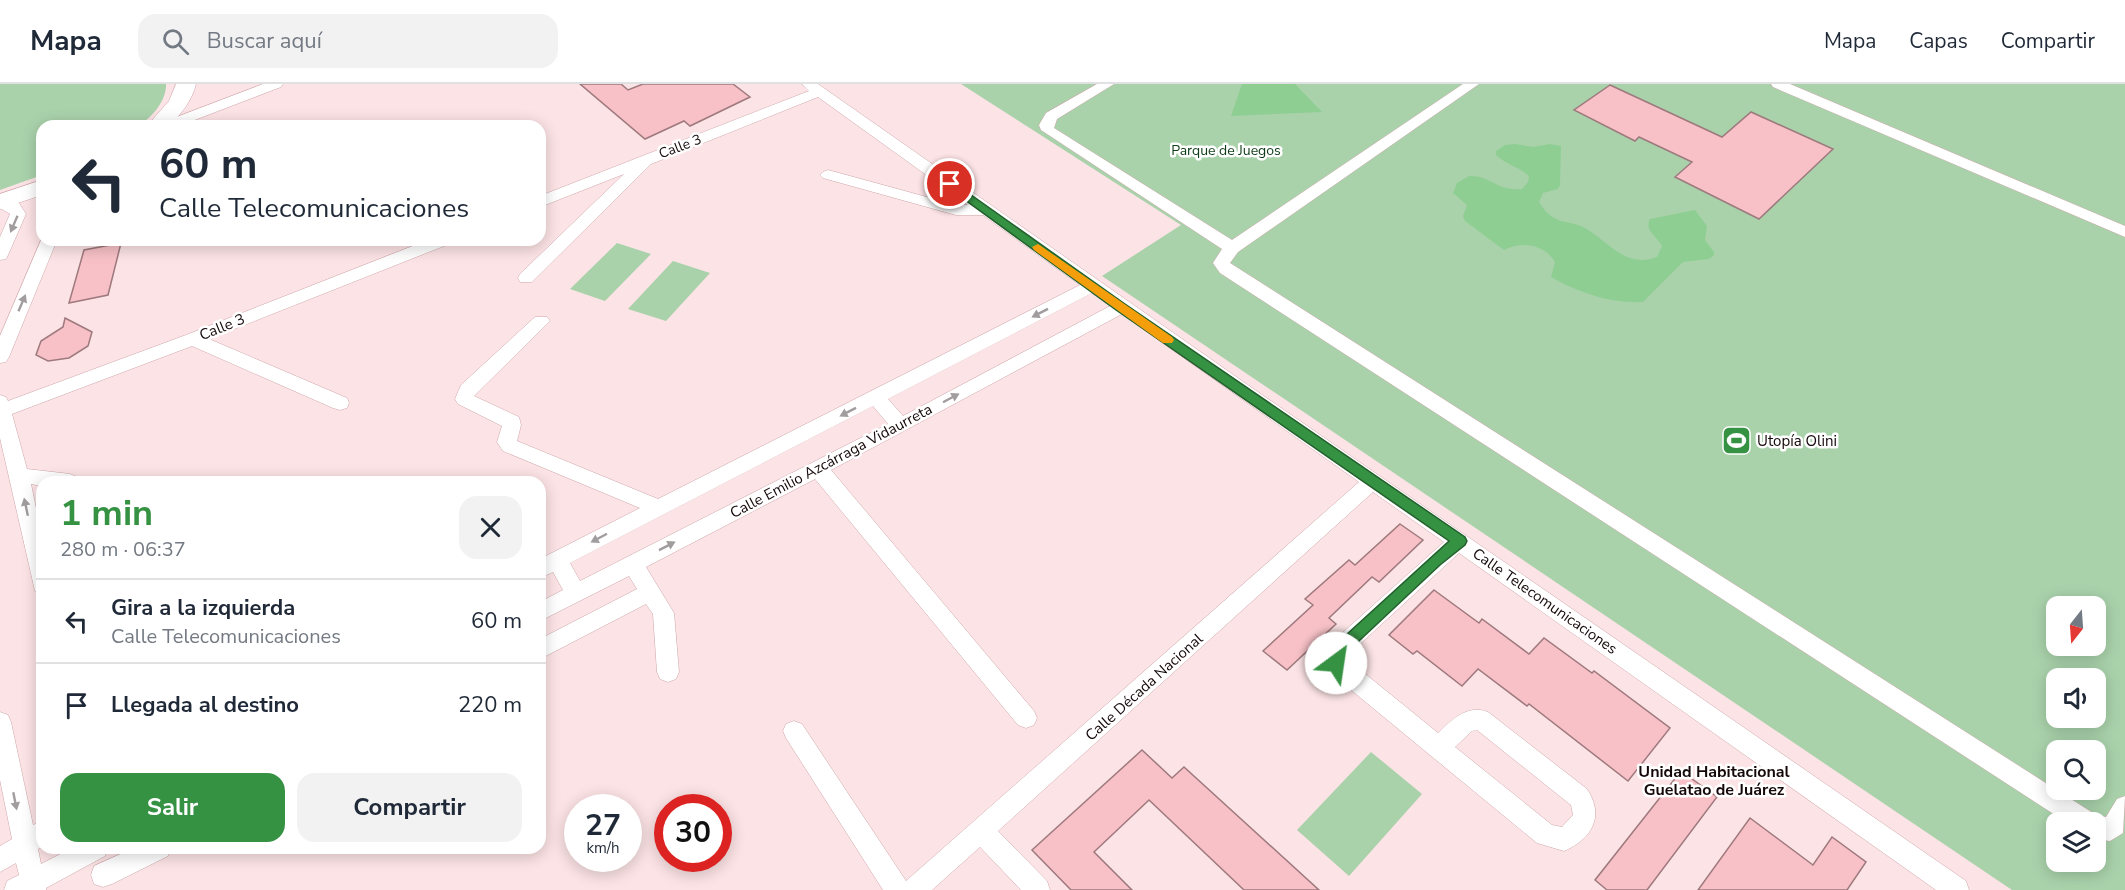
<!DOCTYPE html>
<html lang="es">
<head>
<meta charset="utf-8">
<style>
	:root { --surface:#fff; --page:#f2f2f3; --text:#1f2937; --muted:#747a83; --line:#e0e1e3; --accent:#369243 }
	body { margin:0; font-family:"Nunito Sans",sans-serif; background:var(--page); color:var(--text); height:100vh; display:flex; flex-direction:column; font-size:22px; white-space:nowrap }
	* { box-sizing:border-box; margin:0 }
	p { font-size:20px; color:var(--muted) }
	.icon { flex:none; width:33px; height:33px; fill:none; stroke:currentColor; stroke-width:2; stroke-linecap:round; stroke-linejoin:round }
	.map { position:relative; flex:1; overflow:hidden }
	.drawer { position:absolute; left:36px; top:392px; width:510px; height:378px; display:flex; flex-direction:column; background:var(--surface); border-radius:18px; box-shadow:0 3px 15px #0003 }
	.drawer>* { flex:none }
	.banner { position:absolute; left:36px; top:36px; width:510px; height:126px; border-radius:18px; box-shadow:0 3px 15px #0003; background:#fff; color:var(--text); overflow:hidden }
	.needle { width:39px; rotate:197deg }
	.fabs { position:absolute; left:2046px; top:512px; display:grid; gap:12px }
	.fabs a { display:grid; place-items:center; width:60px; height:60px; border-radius:12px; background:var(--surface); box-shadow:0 3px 15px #0003; font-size:30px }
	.speed { position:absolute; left:564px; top:710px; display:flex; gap:12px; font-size:30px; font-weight:700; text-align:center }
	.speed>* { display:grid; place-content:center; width:78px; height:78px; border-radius:50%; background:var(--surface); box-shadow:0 3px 15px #0003; line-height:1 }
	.speed small { font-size:15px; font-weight:400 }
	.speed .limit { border:9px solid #d22; background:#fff; color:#111 }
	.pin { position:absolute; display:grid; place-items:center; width:51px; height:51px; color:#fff; margin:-26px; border:3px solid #fff; border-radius:50%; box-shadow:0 2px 6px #0007 }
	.me { position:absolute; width:66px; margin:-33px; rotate:31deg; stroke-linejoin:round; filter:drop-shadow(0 0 4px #0008) }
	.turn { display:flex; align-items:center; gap:21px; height:126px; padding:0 24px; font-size:27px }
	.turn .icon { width:78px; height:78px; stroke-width:2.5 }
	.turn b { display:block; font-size:42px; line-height:51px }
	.round { display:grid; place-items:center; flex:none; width:63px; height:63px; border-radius:18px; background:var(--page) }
	.head { display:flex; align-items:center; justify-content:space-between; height:102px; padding:0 24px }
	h1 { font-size:36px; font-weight:700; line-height:45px; color:var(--accent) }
	.cta { display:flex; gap:12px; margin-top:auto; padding:12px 24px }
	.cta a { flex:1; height:69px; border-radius:18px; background:var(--accent); color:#fff; font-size:24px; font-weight:700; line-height:69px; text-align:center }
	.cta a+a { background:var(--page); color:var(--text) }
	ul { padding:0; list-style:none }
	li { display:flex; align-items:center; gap:18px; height:84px; padding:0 24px; border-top:2px solid var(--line) }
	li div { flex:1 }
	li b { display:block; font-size:22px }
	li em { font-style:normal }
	header { display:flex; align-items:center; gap:36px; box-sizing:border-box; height:84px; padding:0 30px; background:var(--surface); border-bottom:2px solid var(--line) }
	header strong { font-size:28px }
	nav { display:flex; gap:33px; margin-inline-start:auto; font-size:21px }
	.search { width:420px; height:54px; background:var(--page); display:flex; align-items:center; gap:15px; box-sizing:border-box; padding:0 21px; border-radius:18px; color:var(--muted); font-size:22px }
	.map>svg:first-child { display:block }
</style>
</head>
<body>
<header>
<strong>Mapa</strong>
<div class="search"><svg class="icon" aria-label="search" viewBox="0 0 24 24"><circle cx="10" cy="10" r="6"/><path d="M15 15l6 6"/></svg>Buscar aquí</div>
<nav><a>Mapa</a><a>Capas</a><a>Compartir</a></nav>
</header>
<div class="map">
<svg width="2125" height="806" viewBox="0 0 2125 806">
	<rect width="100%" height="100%" fill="#fce3e5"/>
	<!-- green -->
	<g fill="#a9d2ab" fill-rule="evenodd">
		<path d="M0 0H166C167 15 152 35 138 41 129 45 57 42 42 42V91L0 106Z"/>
		<path d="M961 0H2125V806H2012L1102 192 1181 141ZM2056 522H2096V561H2056ZM2056 594H2096V633H2056ZM2056 666H2096V705H2056ZM2056 738H2096V777H2056Z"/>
		<path d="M617 159 651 170 605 217 570 205Z"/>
		<path d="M673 177 710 189 666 237 628 225Z"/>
		<path d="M1371 668 1422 710 1349 792 1297 746Z"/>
	</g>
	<!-- water -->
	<g fill="#8fce93">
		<path d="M1242 0H1295L1322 28 1231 32Z"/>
		<path d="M1515 60 1533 63 1550 60 1561 62 1560 101 1558 105 1543 109 1539 118C1555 145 1570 133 1590 147 1611 161 1627 184 1657 173L1662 162C1657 152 1644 147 1650 135L1695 126 1707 142 1705 156 1714 168V171L1709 175 1683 178 1643 218C1612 220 1577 208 1551 193L1555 178C1544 160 1522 157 1504 166L1465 137 1463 132 1467 121 1453 109 1457 99 1469 92C1491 91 1495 107 1522 105L1528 98 1529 92C1519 83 1505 80 1496 71V67L1505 61Z"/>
	</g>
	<!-- building -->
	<g fill="#f7c1c7" stroke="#9e797d" stroke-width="1.5">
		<path d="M580 0H621L628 6 643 0H733L750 13 690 42 684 37 645 55Z"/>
		<path d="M1610 1 1722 53 1751 28 1833 65 1759 135 1675 93 1692 78 1639 53 1635 57 1574 26Z"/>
		<path d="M121 159 108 211 69 219 84 166Z"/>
		<path d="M65 234 92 248 88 262 69 274 48 277 36 271 41 257 63 243Z"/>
		<path d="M1400 440 1423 456 1379 498 1372 493 1329 534 1336 540 1287 586 1263 567 1313 521 1305 515 1349 476 1355 481Z"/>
		<path d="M1434 506 1479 539 1482 535 1529 570 1544 554 1592 589 1594 587 1670 644 1628 697 1529 620 1527 622 1478 585 1462 602 1417 567 1413 570 1389 551Z"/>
		<path d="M1142 666 1172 694 1184 683 1319 806H1244L1149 716 1094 768 1132 806H1071L1032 766Z"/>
		<path d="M1681 687 1717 713 1647 806H1607L1595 796Z"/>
		<path d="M1750 734 1813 781 1832 753 1866 778 1847 806H1698Z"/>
	</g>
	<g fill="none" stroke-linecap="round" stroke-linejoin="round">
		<defs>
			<g id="street">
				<path d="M263 0H283L281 3 179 42H159L161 39Z"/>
				<path d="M802 0H818L1245 299 1966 797 1969 806H1936L1459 469 1347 572V575L1438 649C1452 636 1467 620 1488 628L1587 705C1605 732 1592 755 1564 767L1537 759 1334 592C1325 580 1324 573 1331 559L1444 458 1373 408 998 747 1047 797 1050 806H1021L980 763 932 806H883L786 654 783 647 786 640 794 637 802 640 906 797 1359 398 1122 230 831 386 1034 627 1037 634 1034 641 1026 644 1018 641 815 395 646 483 674 529 679 588 676 595 668 598 660 595 657 588 653 530 646 520 540 575V555L637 505 629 492 540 537V518L563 506 553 488 540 494V475L640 424 503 367 497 358 502 342 458 320 455 315 461 301 535 233H547L550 237 474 312 519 333 521 341 517 357 658 415 1080 201 983 131H956L823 94 820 91 823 88 828 86 956 121H968L818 13 651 80 532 198H520L518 194 520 190 624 90 540 123V112L809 7ZM1092 209 1110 222 903 332 888 315ZM873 322 888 340 580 497 570 479ZM1477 646 1571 721 1573 731 1562 743 1552 741 1455 663 1472 647Z"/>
				<path d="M1097 0H1114L1057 35 1054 44 1232 156 1463 0H1479L1238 168 1230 179 2096 731 2106 733 2117 715 2125 712 2123 749 2110 757 2096 755V738H2066L1220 189 1213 179 1222 165 1041 46 1039 41 1046 29Z"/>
				<path d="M1771 0H1790L2125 142V153L1773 3Z"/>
				<path d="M0 113 19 119 26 130 8 171 6 175 0 176V153L10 130 0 124Z"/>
				<path d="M42 154 57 156 9 273 6 278 0 279V252Z"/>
				<path d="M428 156H451L449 160 209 255 347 314 349 319 347 324 340 326 333 324 192 262 12 330 27 385 70 390 77 393 79 398H42V402L31 400 42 453V510L35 507 0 354V311L6 313 8 317 186 251Z"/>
				<path d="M0 628 8 631 11 638 33 741 42 737V763L38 765 41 780 72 764H108L105 772 46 804V806H4L7 797 19 791 16 779 0 788V762L12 755 0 696Z"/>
				<path d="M134 764H171L168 772 112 800 103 803 94 800 91 791 94 782Z"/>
			</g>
			<g id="secondary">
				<path d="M176 0H196C192 17 181 30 169 42H147L169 17Z"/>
				<path d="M42 96V111L0 125V110Z"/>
			</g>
		</defs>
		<!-- street casing -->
		<use href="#street" stroke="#cea7ab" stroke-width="1"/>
		<!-- secondary casing -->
		<use href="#secondary" stroke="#cea7ab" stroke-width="1"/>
		<!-- street -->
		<use href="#street" fill="#fff" fill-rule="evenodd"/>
		<!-- secondary -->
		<use href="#secondary" fill="#fff" fill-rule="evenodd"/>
	</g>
	<!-- one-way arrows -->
	<defs><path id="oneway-solid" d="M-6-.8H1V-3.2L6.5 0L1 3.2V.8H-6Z" transform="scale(1.5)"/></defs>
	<g fill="#a19c9d">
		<use href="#oneway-solid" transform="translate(14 140) rotate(113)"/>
		<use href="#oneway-solid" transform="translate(22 219) rotate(-67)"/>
		<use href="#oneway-solid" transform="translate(1040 229) rotate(153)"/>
		<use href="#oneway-solid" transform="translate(951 314) rotate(-28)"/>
		<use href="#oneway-solid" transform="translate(848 328) rotate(153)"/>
		<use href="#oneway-solid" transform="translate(26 423) rotate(-102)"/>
		<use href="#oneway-solid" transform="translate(599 454) rotate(152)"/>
		<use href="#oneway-solid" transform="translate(667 462) rotate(-27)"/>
		<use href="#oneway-solid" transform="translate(15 717) rotate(79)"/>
	</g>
	<!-- route -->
	<path fill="#369243" stroke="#235f2c" stroke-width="1.5" d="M950 96 1125 220 1465 453 1467 457 1465 461 1440 481 1344 571 1342 584 1336 586 1331 584 1328 572 1334 562 1449 457 1116 226 946 102V97Z"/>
	<!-- slow -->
	<path fill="#f59e0b" d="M1038 160 1172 253 1174 256 1172 259H1163L1034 166 1032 163Z"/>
	<!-- icons -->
	<defs>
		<symbol id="stadium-square" viewBox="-11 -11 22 22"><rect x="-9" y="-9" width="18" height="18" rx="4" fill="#369243" stroke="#fff"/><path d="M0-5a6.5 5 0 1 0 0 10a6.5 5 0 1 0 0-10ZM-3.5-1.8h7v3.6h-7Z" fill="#fff"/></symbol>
	</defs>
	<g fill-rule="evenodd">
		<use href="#stadium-square" x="1720" y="340" width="33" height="33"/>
	</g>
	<g text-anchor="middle" stroke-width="5" stroke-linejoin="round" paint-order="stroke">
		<!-- far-street labels -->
		<g font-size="14" fill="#15080a" stroke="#fff">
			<text transform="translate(680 62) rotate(-21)" y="5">Calle 3</text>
		</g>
		<!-- far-park labels -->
		<g font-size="14" fill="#0e3c16" stroke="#fff">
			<text x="1226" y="71">Parque de Juegos</text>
		</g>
		<!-- street labels -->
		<g font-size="15" fill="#15080a" stroke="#fff">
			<text transform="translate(222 243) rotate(-22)" y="5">Calle 3</text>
			<text transform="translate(831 377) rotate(-28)" y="5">Calle Emilio Azcárraga Vidaurreta</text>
			<text transform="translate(1545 517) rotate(35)" y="5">Calle Telecomunicaciones</text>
			<text transform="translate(1144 603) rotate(-42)" y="5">Calle Década Nacional</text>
		</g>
		<!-- poi labels -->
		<g font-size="15" fill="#15080a" stroke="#fff" text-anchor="start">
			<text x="1757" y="362">Utopía Olini</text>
		</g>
		<!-- neighbourhood labels -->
		<g font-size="16" font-weight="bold" fill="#15080a" stroke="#fff">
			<text x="1714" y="693">Unidad Habitacional<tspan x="1714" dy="18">Guelatao de Juárez</tspan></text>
		</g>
	</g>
</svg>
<div class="fabs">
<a><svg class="needle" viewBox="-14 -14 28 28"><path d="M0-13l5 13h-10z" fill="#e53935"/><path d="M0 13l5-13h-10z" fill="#747a83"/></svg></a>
<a><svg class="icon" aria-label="sound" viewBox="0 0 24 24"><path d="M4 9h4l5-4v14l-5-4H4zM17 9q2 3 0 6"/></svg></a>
<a><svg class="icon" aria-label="search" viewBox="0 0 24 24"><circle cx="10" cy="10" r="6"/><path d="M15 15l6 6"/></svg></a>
<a><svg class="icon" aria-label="layers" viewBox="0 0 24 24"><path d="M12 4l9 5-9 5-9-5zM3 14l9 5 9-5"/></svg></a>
</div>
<div class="speed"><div>27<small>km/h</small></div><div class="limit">30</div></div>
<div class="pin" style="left:950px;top:100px;background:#d93025"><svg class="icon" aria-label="arrive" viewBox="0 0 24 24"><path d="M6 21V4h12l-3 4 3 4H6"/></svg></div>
<svg class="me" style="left:1336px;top:579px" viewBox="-20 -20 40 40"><circle r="19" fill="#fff"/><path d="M0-13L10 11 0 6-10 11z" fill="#369243"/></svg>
<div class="banner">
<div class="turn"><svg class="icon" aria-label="left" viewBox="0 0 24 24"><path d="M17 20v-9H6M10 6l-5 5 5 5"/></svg><div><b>60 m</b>Calle Telecomunicaciones</div></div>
</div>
<section class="drawer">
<div class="head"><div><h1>1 min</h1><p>280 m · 06:37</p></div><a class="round"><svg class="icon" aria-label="close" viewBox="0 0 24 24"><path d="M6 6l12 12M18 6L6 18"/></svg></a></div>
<ul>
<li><svg class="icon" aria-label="left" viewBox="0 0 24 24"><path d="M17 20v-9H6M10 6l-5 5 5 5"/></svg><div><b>Gira a la izquierda</b><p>Calle Telecomunicaciones</p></div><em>60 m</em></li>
<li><svg class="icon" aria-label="arrive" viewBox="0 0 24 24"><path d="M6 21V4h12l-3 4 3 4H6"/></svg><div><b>Llegada al destino</b></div><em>220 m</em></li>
</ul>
<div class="cta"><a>Salir</a><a>Compartir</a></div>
</section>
</div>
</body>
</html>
